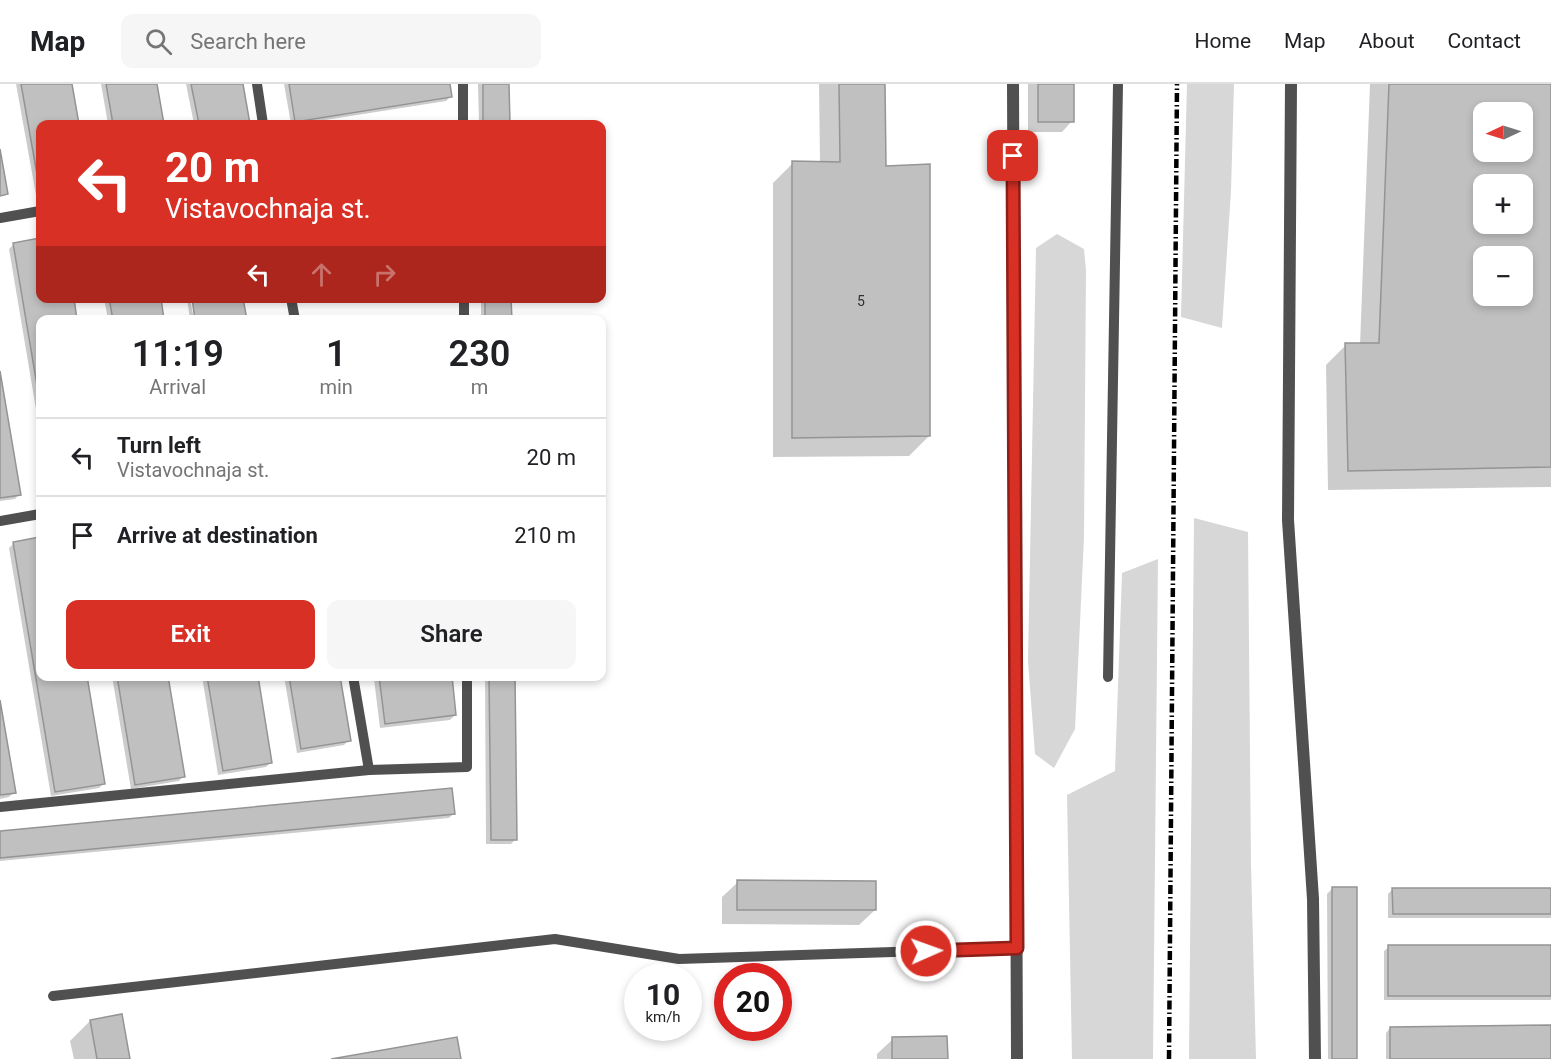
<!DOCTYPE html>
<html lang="en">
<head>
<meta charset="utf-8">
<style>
	:root { --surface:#fff; --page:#f6f6f6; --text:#202124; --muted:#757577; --line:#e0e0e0; --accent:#d93025 }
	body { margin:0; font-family:Roboto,sans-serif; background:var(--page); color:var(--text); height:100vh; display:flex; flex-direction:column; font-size:22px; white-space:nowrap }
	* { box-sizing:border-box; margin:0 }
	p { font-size:20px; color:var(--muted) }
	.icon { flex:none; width:33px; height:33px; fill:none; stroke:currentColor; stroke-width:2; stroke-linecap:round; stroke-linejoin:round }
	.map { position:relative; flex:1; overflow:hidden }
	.side { position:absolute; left:36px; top:231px; width:570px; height:366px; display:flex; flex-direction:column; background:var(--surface); border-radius:12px; box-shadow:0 3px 9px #0003 }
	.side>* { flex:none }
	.guide { position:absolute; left:36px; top:36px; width:570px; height:183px; border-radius:12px; box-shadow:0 3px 9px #0003; background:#d93025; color:#fff; overflow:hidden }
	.needle { width:39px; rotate:266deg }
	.tools { position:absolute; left:1473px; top:18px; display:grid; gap:12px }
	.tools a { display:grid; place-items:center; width:60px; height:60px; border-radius:12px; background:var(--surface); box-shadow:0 3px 9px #0003; font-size:30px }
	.speed { position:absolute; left:624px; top:879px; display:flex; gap:12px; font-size:30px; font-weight:700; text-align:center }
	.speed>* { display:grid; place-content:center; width:78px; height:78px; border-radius:50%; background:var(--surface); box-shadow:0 3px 9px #0003; line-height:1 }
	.speed small { font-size:15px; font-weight:400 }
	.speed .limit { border:9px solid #d22; background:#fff; color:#111 }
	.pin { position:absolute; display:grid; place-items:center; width:51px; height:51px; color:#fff; margin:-26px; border-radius:12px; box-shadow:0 3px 9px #0006 }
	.me { position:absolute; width:66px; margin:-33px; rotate:88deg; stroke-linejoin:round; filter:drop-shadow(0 0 4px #0008) }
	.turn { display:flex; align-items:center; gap:21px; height:126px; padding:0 30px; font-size:27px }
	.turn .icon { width:78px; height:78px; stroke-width:2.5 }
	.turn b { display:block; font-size:42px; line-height:51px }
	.lanes { display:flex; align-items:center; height:57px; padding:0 30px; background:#0003; justify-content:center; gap:30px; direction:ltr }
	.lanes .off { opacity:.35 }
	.eta { display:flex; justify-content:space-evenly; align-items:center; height:102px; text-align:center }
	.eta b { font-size:36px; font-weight:600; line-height:42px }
	.cta { display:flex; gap:12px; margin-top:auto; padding:12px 30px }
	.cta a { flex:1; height:69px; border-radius:12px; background:var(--accent); color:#fff; font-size:24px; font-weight:600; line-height:69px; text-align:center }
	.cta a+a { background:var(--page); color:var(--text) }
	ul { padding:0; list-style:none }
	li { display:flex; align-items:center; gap:18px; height:78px; padding:0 30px; border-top:2px solid var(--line) }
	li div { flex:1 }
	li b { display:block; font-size:22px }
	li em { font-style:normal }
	header { display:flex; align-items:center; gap:36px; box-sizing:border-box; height:84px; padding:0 30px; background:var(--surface); border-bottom:2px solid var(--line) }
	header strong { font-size:28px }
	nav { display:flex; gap:33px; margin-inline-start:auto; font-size:21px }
	.search { width:420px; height:54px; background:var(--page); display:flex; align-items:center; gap:15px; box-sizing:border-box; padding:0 21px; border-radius:12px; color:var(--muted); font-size:22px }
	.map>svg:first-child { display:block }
</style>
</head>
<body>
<header>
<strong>Map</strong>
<div class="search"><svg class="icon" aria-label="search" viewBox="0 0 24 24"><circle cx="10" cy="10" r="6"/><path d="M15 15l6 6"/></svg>Search here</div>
<nav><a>Home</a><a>Map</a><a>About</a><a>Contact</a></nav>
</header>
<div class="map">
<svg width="1551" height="975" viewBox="0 0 1551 975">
	<rect width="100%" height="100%" fill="#fff"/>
	<!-- green -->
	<g fill="#d7d7d7">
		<path d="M1187 0H1234L1231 107 1222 244 1181 233Z"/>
		<path d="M1057 150 1084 165 1086 186 1084 453 1075 645 1054 684 1035 670 1028 577 1036 164Z"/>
		<path d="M1194 434 1248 448 1251 780 1256 975H1189Z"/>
		<path d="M1158 475 1153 975H1072L1067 711 1115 687 1122 489Z"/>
	</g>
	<!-- shadow -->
	<g fill="#0003" fill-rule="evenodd">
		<path d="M16 0H70L78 40H40V111H36Z"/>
		<path d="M101 0H155L163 40H108Z"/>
		<path d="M186 0H241L249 40H194Z"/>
		<path d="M284 0H449L451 12 446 17 300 40H291Z"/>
		<path d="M478 0H508V40H479Z"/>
		<path d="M819 0H884L885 83 929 352 909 372 773 373V99L793 79H820Z"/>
		<path d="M1028 0H1072V37L1062 48H1028Z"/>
		<path d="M1370 0H1551V403L1328 406 1326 281 1346 261H1360ZM1484 28H1522V68H1484ZM1484 100H1522V140H1484ZM1484 172H1522V212H1484Z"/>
		<path d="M40 156V349L9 165 14 160Z"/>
		<path d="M104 214H159L163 236H108Z"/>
		<path d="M187 214H190L194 236H190Z"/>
		<rect x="481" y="214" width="29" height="22"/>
		<path d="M0 296 19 410 15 415 0 417Z"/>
		<path d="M40 455V592L104 699 99 704 51 712 9 464 14 459Z"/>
		<path d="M112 592H166L183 692 179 697 131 705Z"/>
		<path d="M202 592H256L271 678 266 683 218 691Z"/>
		<path d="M284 592H338L349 656 344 661 297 669Z"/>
		<path d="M377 592H450L455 631 450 636 380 644 374 595Z"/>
		<path d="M485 592H514L516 755 511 760H486Z"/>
		<path d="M0 625 14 708 9 713 0 715Z"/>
		<path d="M453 730 449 734 0 777V748Z"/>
		<path d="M738 798 875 826 859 841 722 840V813Z"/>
		<path d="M1332 805 1356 975H1328L1327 810Z"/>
		<path d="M1393 805 1551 806V834H1388V810Z"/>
		<path d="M1389 863H1551V916H1384V867Z"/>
		<path d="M90 937 129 975H74L70 957Z"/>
		<path d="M1551 942V975H1386V949L1390 944Z"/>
		<path d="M893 955 946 975H877V970Z"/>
	</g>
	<!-- building -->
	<g fill="#c0c0c0" stroke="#949494" stroke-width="1.5" fill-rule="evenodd">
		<path d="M21 0H72L79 40H40V107Z"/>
		<path d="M106 0H157L164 40H113Z"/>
		<path d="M191 0H243L250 40H199Z"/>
		<path d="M289 0H450L452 13 295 38Z"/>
		<path d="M483 0H509L510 40H483Z"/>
		<path d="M839 0H885L886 82 930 80V352L792 354V77L840 78Z"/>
		<rect x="1038" y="0" width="36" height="38"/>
		<path d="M1389 0H1551V383L1348 387 1345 259H1379ZM1484 28H1522V68H1484ZM1484 100H1522V140H1484ZM1484 172H1522V212H1484Z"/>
		<path d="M0 65 8 110 0 112Z"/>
		<path d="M40 154V214H74L77 236H40V319L13 159Z"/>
		<path d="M109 214H161L164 236H113Z"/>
		<path d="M192 214H243L247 236H195Z"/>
		<path d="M485 214H511L512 236H485Z"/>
		<path d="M434 232 435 236H409Z"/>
		<path d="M0 287 21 411 0 414Z"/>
		<path d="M40 453V592H87L105 700 55 708 13 458Z"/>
		<path d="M117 592H168L185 693 135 701Z"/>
		<path d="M207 592H258L272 679 223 687Z"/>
		<path d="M289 592H340L351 657 301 665Z"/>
		<path d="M379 592H452L456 631 385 640Z"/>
		<path d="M489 592H515L517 756H491Z"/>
		<path d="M0 616 16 709 0 711Z"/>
		<path d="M452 704 455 730 0 774V747Z"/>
		<path d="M737 796 876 797V826H737Z"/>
		<rect x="1332" y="803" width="25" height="172"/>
		<path d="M1392 804H1551V830H1393Z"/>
		<rect x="1388" y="861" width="163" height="51"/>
		<path d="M122 930 130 975H97L90 936Z"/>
		<path d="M1551 941V975H1390V943Z"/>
		<path d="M947 952 948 975H892V953Z"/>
		<path d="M457 953 461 975H331Z"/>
	</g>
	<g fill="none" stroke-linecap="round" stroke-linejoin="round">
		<!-- service -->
		<g stroke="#505050" stroke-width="10">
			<path d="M257 0 263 40"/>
			<path d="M463 0V40"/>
			<path d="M0 134 40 127"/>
			<path d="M291 214 295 236"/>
			<path d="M464 214V236"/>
			<path d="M0 437 40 430"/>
			<path d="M353 592 369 686"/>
			<path d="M1108 593 1118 0"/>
			<path d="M0 723 369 686 467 683V592"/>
			<path d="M53 912 555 855 679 875 1016 864"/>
		</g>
		<!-- minor -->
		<g stroke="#505050" stroke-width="12">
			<path d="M1013 0 1017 975"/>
			<path d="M1291 0 1288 436 1313 815 1315 975"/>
		</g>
		<!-- rail -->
		<path stroke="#000" stroke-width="4.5" stroke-dasharray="9 3 1.5 3" stroke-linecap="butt" d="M1169 975 1177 0"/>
	</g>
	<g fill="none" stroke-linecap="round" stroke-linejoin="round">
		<defs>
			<path id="route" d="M926 867 1017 864 1013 72"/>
		</defs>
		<!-- route casing -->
		<use href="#route" stroke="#8d1f18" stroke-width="15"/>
		<!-- route -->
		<use href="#route" stroke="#d93025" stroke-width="10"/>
	</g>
	<g text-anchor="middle" stroke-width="4.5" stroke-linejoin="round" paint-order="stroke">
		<!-- number labels -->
		<g font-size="14" fill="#303030">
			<text x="861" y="222">5</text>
		</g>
	</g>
</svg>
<div class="tools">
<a><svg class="needle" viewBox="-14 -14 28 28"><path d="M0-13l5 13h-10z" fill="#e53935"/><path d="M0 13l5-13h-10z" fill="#757577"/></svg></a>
<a>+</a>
<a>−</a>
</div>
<div class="speed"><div>10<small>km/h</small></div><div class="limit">20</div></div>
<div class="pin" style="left:1013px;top:72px;background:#d93025"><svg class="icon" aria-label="arrive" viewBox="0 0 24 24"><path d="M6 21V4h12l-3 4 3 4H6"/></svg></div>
<svg class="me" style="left:926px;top:867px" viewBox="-20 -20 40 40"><circle r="17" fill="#d93025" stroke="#fff" stroke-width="3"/><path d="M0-11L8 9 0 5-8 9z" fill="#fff"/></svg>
<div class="guide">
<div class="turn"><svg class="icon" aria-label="left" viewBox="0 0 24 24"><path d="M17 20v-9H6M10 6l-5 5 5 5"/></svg><div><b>20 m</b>Vistavochnaja st.</div></div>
<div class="lanes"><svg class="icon" aria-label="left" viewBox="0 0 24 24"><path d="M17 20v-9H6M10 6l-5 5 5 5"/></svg><svg class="icon off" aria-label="ahead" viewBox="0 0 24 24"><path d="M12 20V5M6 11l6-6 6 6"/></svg><svg class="icon off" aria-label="right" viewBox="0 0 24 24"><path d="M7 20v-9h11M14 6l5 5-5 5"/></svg></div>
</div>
<section class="side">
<div class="eta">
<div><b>11:19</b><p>Arrival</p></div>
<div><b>1</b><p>min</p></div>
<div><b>230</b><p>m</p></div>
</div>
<ul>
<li><svg class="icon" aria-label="left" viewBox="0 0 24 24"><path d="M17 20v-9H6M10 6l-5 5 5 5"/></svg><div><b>Turn left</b><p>Vistavochnaja st.</p></div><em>20 m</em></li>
<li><svg class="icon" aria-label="arrive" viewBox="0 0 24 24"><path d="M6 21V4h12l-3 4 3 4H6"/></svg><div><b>Arrive at destination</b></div><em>210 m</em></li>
</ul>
<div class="cta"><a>Exit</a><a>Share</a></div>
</section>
</div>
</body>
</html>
